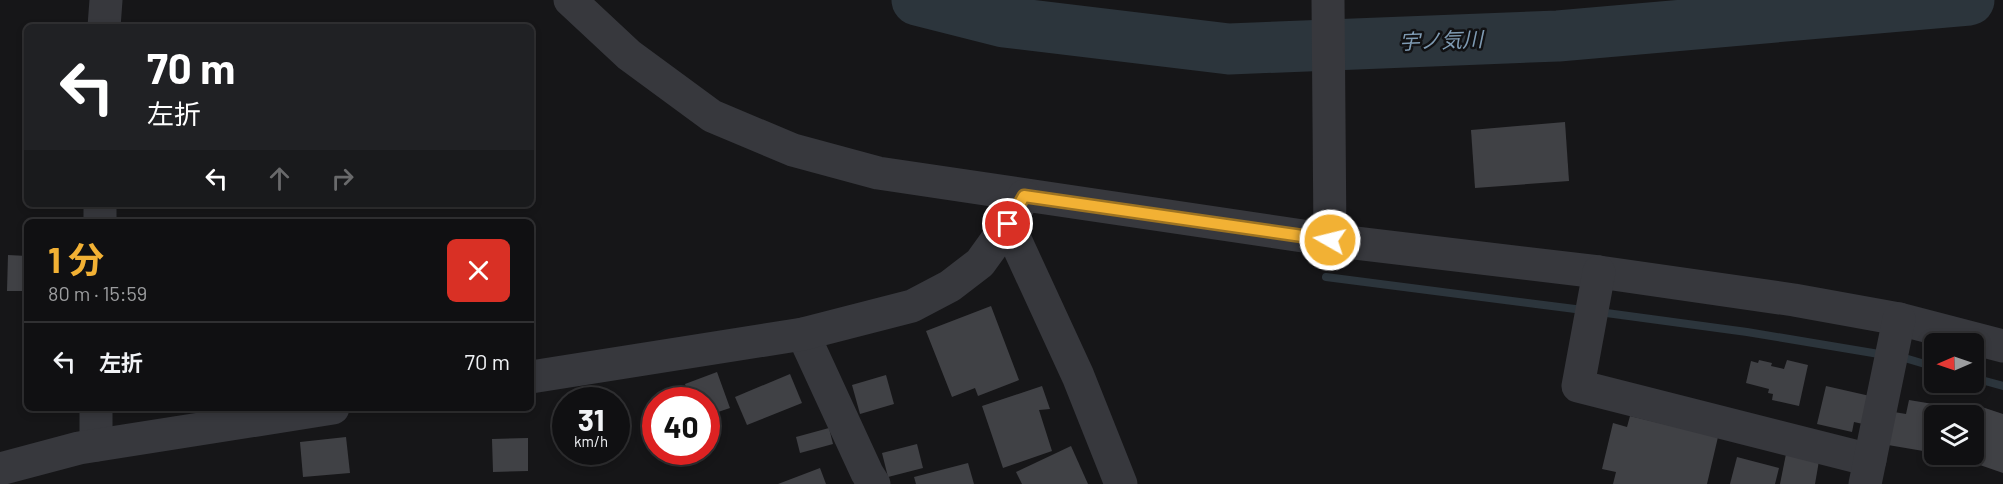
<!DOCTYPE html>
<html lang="ja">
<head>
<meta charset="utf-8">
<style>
	:root { --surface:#101012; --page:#19191b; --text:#f1f3f6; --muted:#9c9d9f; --line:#303032; --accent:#f2b134 }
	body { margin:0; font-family:Barlow,"Noto Sans JP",sans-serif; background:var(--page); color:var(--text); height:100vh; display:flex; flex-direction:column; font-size:22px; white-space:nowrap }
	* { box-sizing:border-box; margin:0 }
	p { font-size:20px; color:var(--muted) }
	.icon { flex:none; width:33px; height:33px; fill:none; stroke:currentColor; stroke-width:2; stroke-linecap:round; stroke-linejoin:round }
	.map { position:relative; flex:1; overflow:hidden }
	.drawer { position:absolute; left:24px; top:219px; width:510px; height:192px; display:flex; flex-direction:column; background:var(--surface); border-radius:9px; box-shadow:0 3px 9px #0003,0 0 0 2px var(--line) }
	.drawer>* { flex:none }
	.guide { position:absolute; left:24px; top:24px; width:510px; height:183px; border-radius:9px; box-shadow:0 3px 9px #0003,0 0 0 2px var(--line); background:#202124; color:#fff; overflow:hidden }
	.needle { width:39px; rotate:268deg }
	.buttons { position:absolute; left:1924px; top:333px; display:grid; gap:12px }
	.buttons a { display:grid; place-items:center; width:60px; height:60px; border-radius:9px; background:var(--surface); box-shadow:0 3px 9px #0003,0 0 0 2px var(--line); font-size:30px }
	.speed { position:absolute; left:552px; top:387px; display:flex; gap:12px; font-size:30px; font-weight:700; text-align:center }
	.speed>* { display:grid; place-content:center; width:78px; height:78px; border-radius:50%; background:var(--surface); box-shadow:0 3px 9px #0003,0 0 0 2px var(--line); line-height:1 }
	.speed small { font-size:15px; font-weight:400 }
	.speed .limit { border:9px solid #d22; background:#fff; color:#111 }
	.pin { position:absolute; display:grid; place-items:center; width:51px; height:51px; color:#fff; margin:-26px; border:3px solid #fff; border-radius:50%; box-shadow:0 2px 6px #0007 }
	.me { position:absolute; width:66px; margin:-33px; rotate:278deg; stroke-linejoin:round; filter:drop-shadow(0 0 4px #0008) }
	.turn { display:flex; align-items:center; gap:21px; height:126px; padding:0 24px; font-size:27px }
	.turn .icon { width:78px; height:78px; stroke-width:2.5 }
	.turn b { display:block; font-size:42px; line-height:51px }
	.lanes { display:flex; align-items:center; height:57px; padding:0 24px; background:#0003; justify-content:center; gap:30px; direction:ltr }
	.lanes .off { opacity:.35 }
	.round { display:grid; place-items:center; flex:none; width:63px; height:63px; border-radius:9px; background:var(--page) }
	.head { display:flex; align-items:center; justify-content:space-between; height:102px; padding:0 24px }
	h1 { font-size:36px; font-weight:700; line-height:45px; color:var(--accent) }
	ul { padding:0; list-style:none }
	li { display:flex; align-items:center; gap:18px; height:78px; padding:0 24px; border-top:2px solid var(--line) }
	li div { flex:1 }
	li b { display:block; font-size:22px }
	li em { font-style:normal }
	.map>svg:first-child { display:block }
</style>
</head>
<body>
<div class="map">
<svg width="2003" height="484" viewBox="0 0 2003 484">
	<rect width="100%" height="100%" fill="#161618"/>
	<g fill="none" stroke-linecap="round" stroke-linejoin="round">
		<!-- stream -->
		<g stroke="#2c353c" stroke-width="8">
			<path d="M1326 277 1583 310"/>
			<path d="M1599 312 1747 332 1879 354"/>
			<path d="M1908 359 1935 367"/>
			<path d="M1974 378 2003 386"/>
		</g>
		<!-- river -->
		<path stroke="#2c353c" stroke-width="51" d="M917 0 1004 22 1229 49 1558 36 1969 0"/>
	</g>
	<!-- building -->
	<g fill="#404145">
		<path d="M1565 122 1569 181 1475 188 1471 130Z"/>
		<path d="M8 255 27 256V291H7Z"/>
		<path d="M991 306 1019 380 978 396 975 388 952 397 926 331Z"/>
		<path d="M1759 360 1772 363 1771 366 1784 369 1787 360 1808 365 1799 406 1772 400 1773 394 1768 393 1769 389 1746 383 1751 361 1758 363Z"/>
		<path d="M717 372 730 408 706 416V400H691L685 384Z"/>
		<path d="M790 374 802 403 747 425 735 397Z"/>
		<path d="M886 375 894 404 860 414 852 385Z"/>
		<path d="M1042 386 1050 409 1039 410 1052 451 1003 468 982 406Z"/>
		<path d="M1826 386 1870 396 1863 424 1854 422 1852 432 1817 424Z"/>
		<path d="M1909 400 1939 405 1937 416H1935V453L1888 445 1894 412 1906 414Z"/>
		<path d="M1976 405 2003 414V473L1977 464 1981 451 1974 449V416H1972Z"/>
		<path d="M1630 416 1718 437 1707 484H1613L1616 472 1602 469 1613 423 1627 427Z"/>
		<path d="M829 428 833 444 800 453 796 437Z"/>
		<path d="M346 437 350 473 303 477 300 442Z"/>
		<path d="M528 438V471L493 472 492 439Z"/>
		<path d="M917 444 923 468 888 477 882 453Z"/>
		<path d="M1071 446 1088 484H1022L1016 472Z"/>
		<path d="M1787 449 1820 455 1815 484H1780Z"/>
		<path d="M1737 457 1779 468 1775 484H1730Z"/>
		<path d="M968 463 974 484H916L914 477Z"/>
		<path d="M820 468 826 484H778Z"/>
	</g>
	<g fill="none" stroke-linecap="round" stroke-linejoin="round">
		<!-- minor -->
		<g stroke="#37383d" stroke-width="33">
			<path d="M570 0 629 55 712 116 793 150 878 173 1330 240 1599 272 1794 300 1899 319 2003 346"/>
			<path d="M1328 0 1330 240"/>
			<path d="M104 27 106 0"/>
			<path d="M100 222V204"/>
			<path d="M1008 224 1078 376 1121 484"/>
			<path d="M1599 272 1578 386 1870 460"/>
			<path d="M803 334 867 473 874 484"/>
			<path d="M531 377 803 334 912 306 950 286 980 263 1008 224 1024 196"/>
			<path d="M96 445V408"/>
			<path d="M0 469 79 448 333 408"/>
			<path d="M1865 484 1899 319"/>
		</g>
	</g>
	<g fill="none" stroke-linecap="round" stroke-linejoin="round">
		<defs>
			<path id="route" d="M1008 224 1024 196 1330 240"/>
		</defs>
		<!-- route casing -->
		<use href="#route" stroke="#9d7322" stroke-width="15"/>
		<!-- route -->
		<use href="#route" stroke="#f2b134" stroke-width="10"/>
	</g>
	<g text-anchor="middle" stroke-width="5" stroke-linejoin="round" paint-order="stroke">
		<!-- water labels -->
		<g font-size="21" font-style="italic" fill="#7f9bb3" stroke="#111113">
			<text transform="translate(1441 41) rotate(-2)" y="7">宇ノ気川</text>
		</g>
	</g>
</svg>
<div class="buttons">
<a><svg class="needle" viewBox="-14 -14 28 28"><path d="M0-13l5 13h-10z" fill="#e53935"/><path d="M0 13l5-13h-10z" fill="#9c9d9f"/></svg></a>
<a><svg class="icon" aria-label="layers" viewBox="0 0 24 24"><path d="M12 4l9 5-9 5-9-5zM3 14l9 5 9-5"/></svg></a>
</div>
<div class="speed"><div>31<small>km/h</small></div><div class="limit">40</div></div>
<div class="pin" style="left:1008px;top:224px;background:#d93025"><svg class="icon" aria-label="arrive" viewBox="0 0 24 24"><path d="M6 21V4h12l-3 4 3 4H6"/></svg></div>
<svg class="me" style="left:1330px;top:240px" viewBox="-20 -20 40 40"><circle r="17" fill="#f2b134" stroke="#fff" stroke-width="3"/><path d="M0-11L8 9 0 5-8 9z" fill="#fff"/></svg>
<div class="guide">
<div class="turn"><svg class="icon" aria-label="left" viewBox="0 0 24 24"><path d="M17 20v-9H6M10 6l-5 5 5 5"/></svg><div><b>70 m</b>左折</div></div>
<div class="lanes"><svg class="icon" aria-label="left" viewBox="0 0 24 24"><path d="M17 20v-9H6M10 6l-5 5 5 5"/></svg><svg class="icon off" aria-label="ahead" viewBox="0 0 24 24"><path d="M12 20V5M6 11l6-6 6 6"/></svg><svg class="icon off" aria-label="right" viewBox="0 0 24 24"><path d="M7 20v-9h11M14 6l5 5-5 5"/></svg></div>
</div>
<section class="drawer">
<div class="head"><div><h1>1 分</h1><p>80 m · 15:59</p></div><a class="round" style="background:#d93025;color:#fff"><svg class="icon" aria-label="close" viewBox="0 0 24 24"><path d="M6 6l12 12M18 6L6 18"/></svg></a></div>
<ul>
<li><svg class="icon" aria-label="left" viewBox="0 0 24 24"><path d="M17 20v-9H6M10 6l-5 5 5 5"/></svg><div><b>左折</b></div><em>70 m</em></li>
</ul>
</section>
</div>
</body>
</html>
